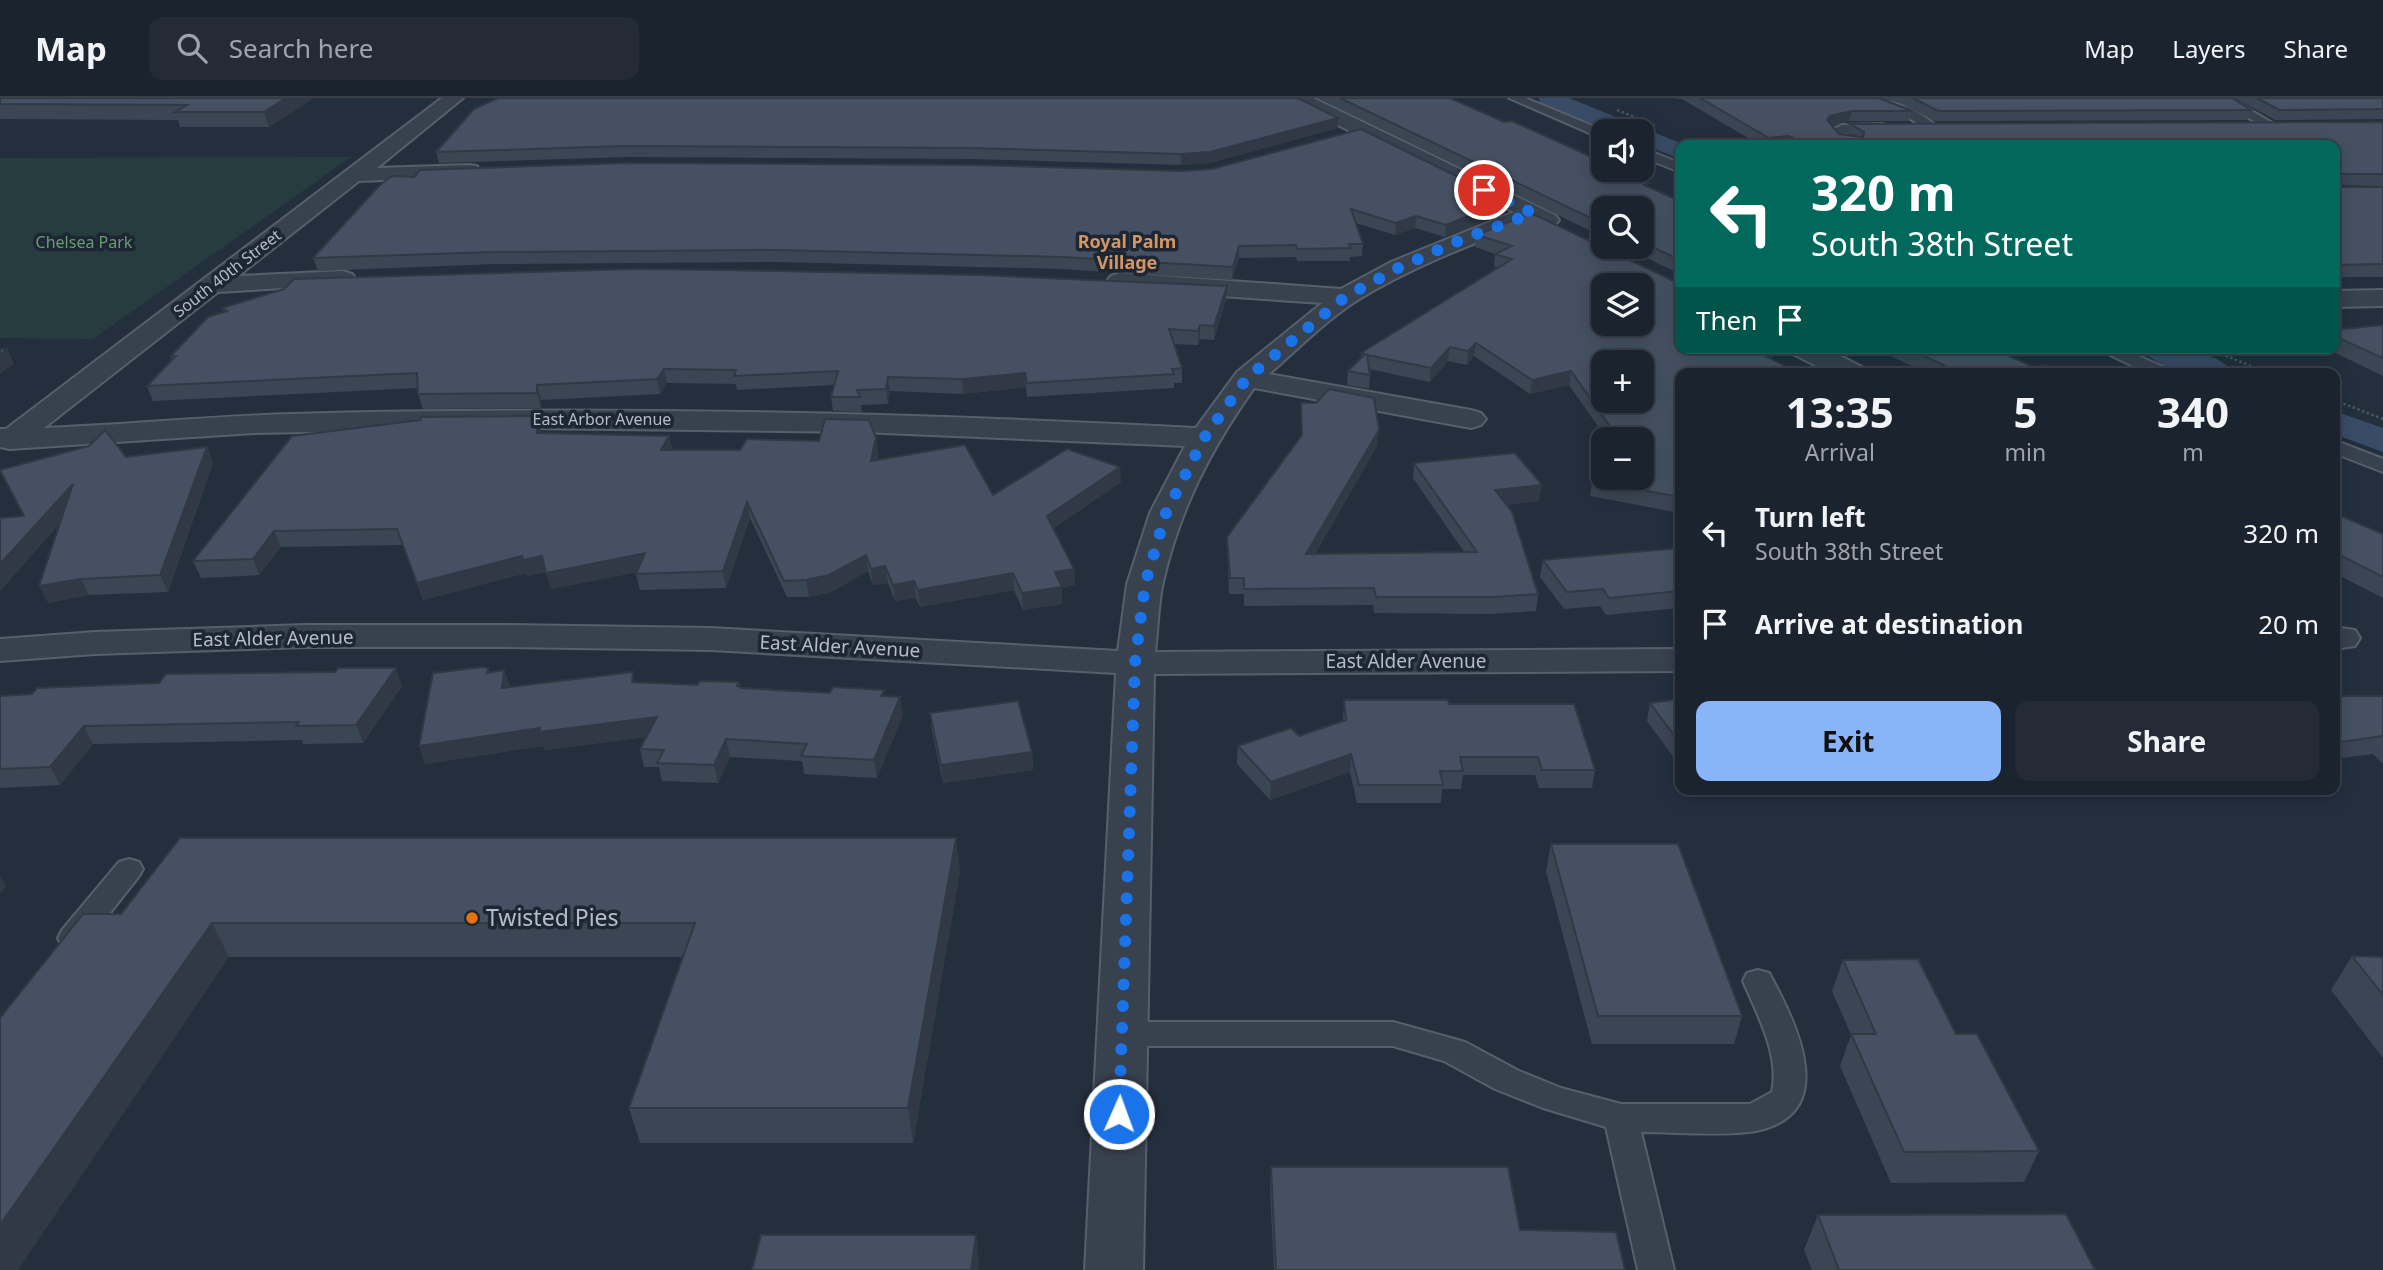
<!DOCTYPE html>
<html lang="en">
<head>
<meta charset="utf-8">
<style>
	:root { --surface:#1b232e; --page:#242b36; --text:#f1f3f6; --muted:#a0a4aa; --line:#39404a; --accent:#8ab4f8 }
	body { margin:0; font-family:"Noto Sans",sans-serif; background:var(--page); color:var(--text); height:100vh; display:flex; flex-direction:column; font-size:26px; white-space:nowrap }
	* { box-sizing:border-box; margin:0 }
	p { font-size:23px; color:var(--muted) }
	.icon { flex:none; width:38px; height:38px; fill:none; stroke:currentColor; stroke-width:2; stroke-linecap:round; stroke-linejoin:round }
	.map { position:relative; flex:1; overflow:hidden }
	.drawer { position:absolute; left:1675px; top:270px; width:665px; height:427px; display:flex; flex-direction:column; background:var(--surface); border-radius:14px; box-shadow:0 4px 18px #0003,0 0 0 2px var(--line) }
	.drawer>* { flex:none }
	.hud { position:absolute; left:1675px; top:42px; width:665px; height:214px; border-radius:14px; box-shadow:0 4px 18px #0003,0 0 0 2px var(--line); background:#00695c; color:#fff; overflow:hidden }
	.controls { position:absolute; left:1591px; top:21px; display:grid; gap:14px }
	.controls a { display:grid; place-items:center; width:63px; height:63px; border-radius:14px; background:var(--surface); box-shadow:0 4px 18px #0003,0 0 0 2px var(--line); font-size:35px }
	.pin { position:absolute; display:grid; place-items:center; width:60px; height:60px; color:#fff; margin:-30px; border:4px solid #fff; border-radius:50%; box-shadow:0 2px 7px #0007 }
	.me { position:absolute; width:77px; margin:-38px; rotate:2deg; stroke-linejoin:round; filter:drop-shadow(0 0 5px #0008) }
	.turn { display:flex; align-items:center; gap:24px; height:147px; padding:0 21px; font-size:32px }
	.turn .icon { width:91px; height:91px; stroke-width:2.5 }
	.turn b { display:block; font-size:49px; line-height:60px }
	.then { display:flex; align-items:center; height:66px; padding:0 21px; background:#0003; gap:14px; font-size:26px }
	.eta { display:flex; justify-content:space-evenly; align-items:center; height:119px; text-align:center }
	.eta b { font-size:42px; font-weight:700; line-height:49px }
	.button { display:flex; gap:14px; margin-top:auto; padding:14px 21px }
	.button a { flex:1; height:80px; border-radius:14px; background:var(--accent); color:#111; font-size:28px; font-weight:700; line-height:80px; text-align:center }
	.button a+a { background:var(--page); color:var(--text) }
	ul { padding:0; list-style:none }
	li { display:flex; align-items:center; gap:21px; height:91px; padding:0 21px }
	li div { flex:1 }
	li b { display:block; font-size:26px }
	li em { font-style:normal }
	header { display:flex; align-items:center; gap:42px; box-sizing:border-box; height:98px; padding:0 35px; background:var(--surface); border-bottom:2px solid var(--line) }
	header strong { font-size:33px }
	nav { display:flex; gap:38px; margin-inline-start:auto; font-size:24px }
	.search { width:490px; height:63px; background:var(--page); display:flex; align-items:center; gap:18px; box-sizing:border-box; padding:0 24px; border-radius:14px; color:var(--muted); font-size:26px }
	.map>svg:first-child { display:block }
</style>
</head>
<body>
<header>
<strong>Map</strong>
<div class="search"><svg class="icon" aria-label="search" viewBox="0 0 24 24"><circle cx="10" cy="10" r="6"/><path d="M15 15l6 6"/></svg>Search here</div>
<nav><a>Map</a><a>Layers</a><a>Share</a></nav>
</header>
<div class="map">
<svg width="2383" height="1172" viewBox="0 0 2383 1172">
	<rect width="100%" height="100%" fill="#242f3e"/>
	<!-- green -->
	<path fill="#263c3f" d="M351 59 93 241 0 240V60Z"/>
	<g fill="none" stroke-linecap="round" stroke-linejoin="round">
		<!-- canal -->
		<g fill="#394c67" fill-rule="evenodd">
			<path d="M1538 0H1569L1685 47H1680V61L1642 46V33H1610L1541 5Z"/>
			<path d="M2141 250C2168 250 2217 250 2233 275 2207 275 2158 275 2141 250Z"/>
			<path d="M2334 313 2383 330V354L2334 336Z"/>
		</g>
		<defs>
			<g id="lane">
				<path d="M1509 0H1525L1605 33 1603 41Z"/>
				<path d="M1857 0C1886 0 1918 9 1938 30L1932 34 1928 33 1905 17Z"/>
				<path d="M2215 0H2230L2279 29 2273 33 2269 32Z"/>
				<path d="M1882 26 1886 27V33L1840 36 1860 47C1846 47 1834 48 1827 34L1842 27Z"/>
				<path d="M1642 50 1680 65V74L1642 59Z"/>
				<path d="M2096 250H2120L2168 271 2171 275H2147Z"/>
				<path d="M2334 342 2383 361V374L2334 355Z"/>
				<path d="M129 761 139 764 143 771 139 778 84 848 73 851 62 848 58 840 62 832 119 764Z"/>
				<path d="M1758 872 1769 875C1798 927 1843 1021 1749 1034 1714 1038 1676 1034 1641 1034L1674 1172H1638L1606 1029 1543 1010 1495 991 1444 963 1393 948H1122L1111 945 1106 936 1111 927 1122 924H1393L1465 944 1519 973 1561 990 1621 1006H1750L1772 994C1780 957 1757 916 1743 883L1747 875Z"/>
			</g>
			<g id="street">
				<path d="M442 0H463L377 70 469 67 477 68 480 73 477 78 359 83 238 178 343 173 352 176 356 181 352 186 218 194 44 330C127 327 210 318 293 316 594 308 895 314 1196 330L1237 274 1322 205 1120 191 1111 188 1107 183 1111 178 1120 175 1341 191 1391 164 1514 114 1291 4 1289 0H1313L1555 117 1559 122 1555 127 1547 129 1532 123C1472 146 1411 169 1356 203 1325 223 1297 252 1269 276L1471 312 1481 315 1486 321 1481 327 1471 330 1254 290C1211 351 1180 410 1163 484 1158 506 1158 531 1155 554L1680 551V573L1154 576 1143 1172H1085L1116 575 711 552 506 549H305L95 556 0 563V541L95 534 305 527H506L711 530 1118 553 1127 486 1150 415 1185 348 861 334 519 330 254 335 10 351 0 349V331H6Z"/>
				<path d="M2383 192V208L2334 209V193Z"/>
				<path d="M1790 250H1825L1862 269 1866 275H1830L1793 256Z"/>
				<path d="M2334 529 2355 532 2360 540 2355 548 2334 551Z"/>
			</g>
		</defs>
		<!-- lane casing -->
		<use href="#lane" stroke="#565f6c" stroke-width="4"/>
		<!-- street casing -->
		<use href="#street" stroke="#565f6c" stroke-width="4"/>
		<!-- path -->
		<g stroke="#44595c" stroke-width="2.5" stroke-dasharray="2.5 2.5" stroke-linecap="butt">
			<path d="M1617 12 1655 27"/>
			<path d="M1689 41 1704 47"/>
			<path d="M2207 250 2268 275"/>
			<path d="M2334 302 2383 321"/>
		</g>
		<!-- lane -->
		<use href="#lane" fill="#38414e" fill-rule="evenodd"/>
		<!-- street -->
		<use href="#street" fill="#38414e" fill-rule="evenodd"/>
	</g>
	<!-- wall -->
	<g fill="#3b4654">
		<path d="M0 0H314L269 29H180L178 22 0 21Z"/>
		<path d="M1318 0H1450L1680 103V176L1624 149H1642V110H1603V139Z"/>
		<path d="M1672 0H2232L2251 12 2247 22 1935 23 1898 4 1883 2 1912 13 1909 23H1849L1831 28 1839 36 1848 37 1850 26 2383 24V88L2337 87 2339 89H2383V179H2334V47H1760L1682 1Z"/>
		<path d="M2235 0H2383V21L2275 22Z"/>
		<path d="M1338 20V30L1210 65 1181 67 971 61 627 59 439 65 436 54Z"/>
		<path d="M1507 103 1506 115 1445 139 1415 130 1395 137 1356 125 1363 146 1362 158 1350 159V163H1297L1296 159 1239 160 1232 182 1062 171 779 164 495 166 318 173 313 160Z"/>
		<path d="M1477 137 1680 186 1777 250 1772 261 1680 275V415L1590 398 1592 383 1642 341H1607L1569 287 1530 296 1474 258 1467 267 1448 263 1430 284 1369 271 1370 277 1369 291 1347 287 1348 273 1361 261V255L1498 170 1494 168 1495 156 1475 149Z"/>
		<path d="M1227 188 1226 201 1214 242 1200 241 1198 247 1174 246 1182 270V285H1174V290L1027 299 1026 289 963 296 890 293 888 306 861 307 862 314 833 313 831 299 834 287 737 292 736 286 667 285 660 296 541 302V310L423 311 418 296V290L153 303 147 288 172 261 171 258 223 214 222 210Z"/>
		<path d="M2383 227V278L2325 250H2334V232Z"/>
		<path d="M1874 250H1991L2034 269 2077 275H1926Z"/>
		<path d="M1301 305 1377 348 1315 456 1464 454 1413 380 1414 365 1539 403 1506 407 1538 496 1536 513 1490 516 1374 515 1373 507 1244 508V496H1229L1227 439 1301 339Z"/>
		<path d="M537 318 541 335 672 352H740L819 343 876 339 878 354 877 362 993 397 1121 384 1054 430 1074 471 1075 487 1062 490V506L1023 512 1014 492 920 509 916 500 895 503 888 485 873 487 868 473 831 494 809 499H787L750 420 726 490 640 492 636 476 637 474 551 491 546 474 527 478 526 475 423 502 403 447 281 449 259 477 201 480 193 463Z"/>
		<path d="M207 349 213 365 168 494 89 497 48 505 60 425 0 493V420L24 418 0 373Z"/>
		<path d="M2334 415 2383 436V500L2334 475Z"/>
		<path d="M1680 450V510L1606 517 1600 508 1564 511 1540 479 1543 462Z"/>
		<path d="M488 570 489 574 504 572 510 589 636 585 697 587 739 584 740 589 885 598 903 617 877 680 804 676 802 663 730 659 718 685 662 683 659 669H644L640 651 646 639 545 652 543 648 425 666 419 648Z"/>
		<path d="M402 588 363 645 303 646 302 642 93 646 60 687 0 690V598Z"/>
		<path d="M2334 598H2383V665H2382L2373 656 2334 661Z"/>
		<path d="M1680 601V668L1647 623 1650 605Z"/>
		<path d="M1344 602 1449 606 1595 672 1592 690H1539L1535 677H1463L1461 691H1442L1441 705H1357L1350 674 1270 702 1237 666 1238 648 1299 638 1343 623Z"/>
		<path d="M930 615 1032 654 1033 672 943 685 932 633Z"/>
		<path d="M1551 746 1742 918 1734 946H1592L1546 773Z"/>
		<path d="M960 773 913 1045H640L629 1010 683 859H229L121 816Z"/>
		<path d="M2352 858 2383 859V960L2331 892Z"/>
		<path d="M1843 862 1956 936 2039 1053 2024 1084 1891 1085 1840 968 1851 937 1832 893Z"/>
		<path d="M1271 1069 1520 1132 1625 1172H1274L1270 1093Z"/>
		<path d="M1818 1117 2095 1172H1812L1804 1152Z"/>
	</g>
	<!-- shaded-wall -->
	<g fill="#303945">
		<path d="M286 0H314L269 29 264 14Z"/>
		<path d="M1852 13 1849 23 1827 28V22L1830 18Z"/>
		<path d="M1338 20V30L1210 65 1181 67V56Z"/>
		<path d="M1788 38 1786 47H1767L1769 40Z"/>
		<path d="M1507 103 1506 115 1445 139 1446 127Z"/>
		<path d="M1416 118 1415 130 1395 137 1396 125Z"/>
		<path d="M1239 148V160L1232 182 1233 169Z"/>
		<path d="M1227 188 1226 201 1214 242V228Z"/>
		<path d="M1200 227V241L1198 247V233Z"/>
		<path d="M1476 245 1474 258 1467 267 1468 253Z"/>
		<path d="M1450 249 1448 263 1430 284 1431 270Z"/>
		<path d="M1770 250H1777L1771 263 1758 254Z"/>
		<path d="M7 251 14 266 0 276V257Z"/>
		<path d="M664 271 667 285 660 296 657 281Z"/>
		<path d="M1571 273 1569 287 1530 296 1532 282Z"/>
		<path d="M1025 275 1026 289 963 296 962 281Z"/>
		<path d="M888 279 890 293 888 306 886 291Z"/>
		<path d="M537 287 541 302V310L537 295Z"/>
		<path d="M537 318 541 333V350L537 335Z"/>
		<path d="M1379 332 1377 348 1305 472 1306 456Z"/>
		<path d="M669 338 673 354 661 352Z"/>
		<path d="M876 339 878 354 874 379 871 363Z"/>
		<path d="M207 349 213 365 168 494 160 477Z"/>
		<path d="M1120 369 1121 384 1048 434 1047 418Z"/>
		<path d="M73 386 80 402 0 493V466Z"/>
		<path d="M1542 387 1539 403 1493 408 1495 392Z"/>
		<path d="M747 404 750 420 726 490 723 473Z"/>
		<path d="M274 433 281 449 259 477 253 461Z"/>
		<path d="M645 455 649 472 551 491 546 475Z"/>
		<path d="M866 457 868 473 831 494 809 499 806 482Z"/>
		<path d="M522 458H542L546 474 527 478 526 475 423 502 417 485Z"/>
		<path d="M885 468 888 485 873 487 871 471Z"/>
		<path d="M1074 471 1075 487 1062 490V506L1023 512 1022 495 1055 474Z"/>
		<path d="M1013 475 1014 492 920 509 918 492Z"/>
		<path d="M81 481 89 497 48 505 39 488Z"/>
		<path d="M914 483 916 500 895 503 893 487Z"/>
		<path d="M396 570 402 588 363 645 356 627Z"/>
		<path d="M504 572 510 590H502Z"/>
		<path d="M900 599 903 617 877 680 874 662Z"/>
		<path d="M657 619 661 637 545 652 543 648 425 666 419 648 540 630Z"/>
		<path d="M84 628 93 646 60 687 50 669Z"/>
		<path d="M726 641 730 659 718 685 714 667Z"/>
		<path d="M1032 654 1033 672 943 685 941 667Z"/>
		<path d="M1351 656 1350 674 1270 702 1271 684Z"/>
		<path d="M956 740 960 773 913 1045 908 1010Z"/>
		<path d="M0 777 6 788 0 795Z"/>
		<path d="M212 825 229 859 18 1172H0V1127Z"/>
		<path d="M976 1137 979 1165 978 1172H971Z"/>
	</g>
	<!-- building -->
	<g fill="#455162" stroke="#303945" stroke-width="2" fill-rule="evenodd">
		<path d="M0 0H286L264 14H175L187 7 0 6Z"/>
		<path d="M498 0H1298L1338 20 1210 54 1181 56 970 50 625 48 436 54 474 11Z"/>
		<path d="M1340 0H1450L1504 24 1512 23 1603 64V72H1620L1649 85 1644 87 1680 103V162L1642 144V110H1603V126Z"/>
		<path d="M1700 0H1879L1912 13H1852L1830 18 1827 22 1839 36 1863 39 1864 34 1850 26 2383 24V76H2339L2336 86 2339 89H2383V166L2334 167V47H1811L1788 38 1769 40Z"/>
		<path d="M1913 0H2232L2251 12 1938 13Z"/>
		<path d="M2257 0H2383V11L2279 12Z"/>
		<path d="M1361 31 1507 103 1446 127 1416 118 1396 125 1351 111 1363 146H1349L1351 150 1297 151 1296 147 1239 148 1233 169 1062 159 777 152 492 154 313 160 380 87 392 78 414 79 420 72 625 65 970 67 1181 73 1212 71Z"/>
		<path d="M1531 115 1680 186V250H1770L1758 254 1799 275H1680V399L1592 383 1603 359V380H1642V341H1611L1614 334 1571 273 1532 282 1476 245 1468 253 1450 249 1431 270 1367 257 1370 277 1348 273 1365 256 1361 255 1512 161 1495 156 1512 148 1477 137ZM1603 187H1642V226H1603ZM1603 264H1642V303H1603Z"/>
		<path d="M634 171 720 172 979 177 1227 188 1214 228 1200 227 1198 233 1169 231 1182 270 1172 271 1174 276 1027 285 1025 275 962 281 888 279 886 291 857 292 860 299H831L838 273 734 278 736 272 664 271 657 281 537 287V295L418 296 417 275 147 288 176 258H171L208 219 227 213 222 210 284 191 294 181Z"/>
		<path d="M2383 227V260L2334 238V232Z"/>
		<path d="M1907 250H1991L2034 269 2044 267 2055 272 2065 269 2077 275H1960Z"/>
		<path d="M0 251H7L0 257Z"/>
		<path d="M1329 291 1374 300 1379 332 1306 456 1477 454 1414 365 1515 355 1542 387 1495 392 1512 414 1538 496 1493 499H1376L1374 490 1244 491V480H1230L1227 439 1302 337 1301 305H1316Z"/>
		<path d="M537 318V335L669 338 661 352H740L747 341 819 343 825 321 869 322 876 339 871 363 965 347 993 397 1067 351 1120 369 1047 418 1074 471 1055 474 1062 489 1022 495 1013 475 918 492 914 483 893 487 885 468 871 471 866 457 829 477 806 482 784 483 747 404 723 473 636 476 645 455 546 475 542 458 523 462 522 458 417 485 397 431 274 433 253 461 193 463 292 338 421 322 420 319Z"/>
		<path d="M105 332 126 359 207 349 160 477 81 481 39 488 73 386 0 466V420L24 418 0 372 89 348Z"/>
		<path d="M2334 415 2383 436V479L2334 454Z"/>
		<path d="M1680 450V493L1609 500 1603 491 1567 494 1543 462Z"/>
		<path d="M483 569 488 570 487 575 504 572 502 590 633 574 632 584 697 587 700 583 739 584 737 588 742 590 830 595 833 589 884 592 881 598 900 599 874 662 801 658 807 646 726 641 714 667 657 665 664 652 640 651 657 619 539 634 540 630 419 648 433 575Z"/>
		<path d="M338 570H396L356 627 296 628 299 624 84 628 50 669 0 671V598L32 596 37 590 159 585 166 576 335 574Z"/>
		<path d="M2334 598H2383V638L2334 645Z"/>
		<path d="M1680 601V645L1650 605Z"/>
		<path d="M1344 602H1448L1449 606H1574L1595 672H1542L1538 659H1460L1463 673H1440L1443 687H1359L1351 656 1271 684 1238 648 1291 630 1299 638 1346 622Z"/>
		<path d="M1018 603 1032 654 941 667 930 615Z"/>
		<path d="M180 740H956L908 1010H629L695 825H212L0 1127V920L83 816H121Z"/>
		<path d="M1551 746H1678L1742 918H1598Z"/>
		<path d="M2352 858 2383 859V897Z"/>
		<path d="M1918 861 1956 936H1977L2039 1053 1904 1054 1851 936H1876L1843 862Z"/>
		<path d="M1271 1069H1508L1520 1132 1616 1134 1625 1172H1276Z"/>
		<path d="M2066 1116 2095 1172H1839L1818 1117Z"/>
		<path d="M761 1137H976L971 1172H752Z"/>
	</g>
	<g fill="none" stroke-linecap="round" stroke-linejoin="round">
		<!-- route -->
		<path stroke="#1a73e8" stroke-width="12" stroke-dasharray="0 21.6" d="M1119 1016 1135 565 1145 486 1166 415 1204 340 1247 280 1345 199 1400 169 1463 141 1533 115 1484 92"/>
	</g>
	<!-- markers -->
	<circle fill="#e8710a" stroke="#1d2633" stroke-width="2.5" cx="472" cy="820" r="7"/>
	<g text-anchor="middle" stroke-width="7" stroke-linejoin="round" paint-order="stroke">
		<!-- far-park labels -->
		<g font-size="16" fill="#6b9a76" stroke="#1d2633">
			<text x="84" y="150">Chelsea Park</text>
		</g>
		<!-- far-street labels -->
		<g font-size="16" fill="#b4bcc9" stroke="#1d2633">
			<text transform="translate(227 175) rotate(-38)" y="6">South 40th Street</text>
			<text x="602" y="327">East Arbor Avenue</text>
		</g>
		<!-- far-neighbourhood labels -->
		<g font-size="18" font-weight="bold" fill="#d59563" stroke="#1d2633">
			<text x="1127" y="150">Royal Palm<tspan x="1127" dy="21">Village</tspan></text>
		</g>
		<!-- street labels -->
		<g font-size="19" fill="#b4bcc9" stroke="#1d2633">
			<text transform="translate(273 540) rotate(-1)" y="7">East Alder Avenue</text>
			<text transform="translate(840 548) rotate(3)" y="7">East Alder Avenue</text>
			<text x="1406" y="570">East Alder Avenue</text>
		</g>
		<!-- near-poi labels -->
		<g font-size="23" fill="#b4bcc9" stroke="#1d2633" text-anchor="start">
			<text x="486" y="828">Twisted Pies</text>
		</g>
	</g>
</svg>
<div class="controls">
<a><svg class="icon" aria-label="sound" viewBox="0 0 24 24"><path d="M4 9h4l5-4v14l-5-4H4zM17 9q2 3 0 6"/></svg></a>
<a><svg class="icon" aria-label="search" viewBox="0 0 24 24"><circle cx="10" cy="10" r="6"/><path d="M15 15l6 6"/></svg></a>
<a><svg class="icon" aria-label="layers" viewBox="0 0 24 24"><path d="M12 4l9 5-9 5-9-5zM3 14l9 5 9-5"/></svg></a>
<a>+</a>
<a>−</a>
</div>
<div class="pin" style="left:1484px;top:92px;background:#d93025"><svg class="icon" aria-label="arrive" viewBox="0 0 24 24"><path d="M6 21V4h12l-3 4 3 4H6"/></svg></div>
<svg class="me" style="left:1119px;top:1016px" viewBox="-20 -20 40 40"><circle r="17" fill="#1a73e8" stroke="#fff" stroke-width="3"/><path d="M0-11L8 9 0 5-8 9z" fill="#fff"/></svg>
<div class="hud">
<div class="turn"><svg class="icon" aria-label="left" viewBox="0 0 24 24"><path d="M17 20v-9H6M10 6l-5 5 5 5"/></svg><div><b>320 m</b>South 38th Street</div></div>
<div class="then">Then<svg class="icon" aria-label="arrive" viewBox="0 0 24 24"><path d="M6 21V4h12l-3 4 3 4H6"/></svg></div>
</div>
<section class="drawer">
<div class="eta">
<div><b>13:35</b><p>Arrival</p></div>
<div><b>5</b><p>min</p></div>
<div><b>340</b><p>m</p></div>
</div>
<ul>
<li><svg class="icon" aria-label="left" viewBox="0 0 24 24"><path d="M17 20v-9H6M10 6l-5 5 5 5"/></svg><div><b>Turn left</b><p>South 38th Street</p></div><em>320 m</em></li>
<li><svg class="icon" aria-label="arrive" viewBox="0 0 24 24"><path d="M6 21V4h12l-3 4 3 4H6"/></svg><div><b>Arrive at destination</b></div><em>20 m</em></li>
</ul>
<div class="button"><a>Exit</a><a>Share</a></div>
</section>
</div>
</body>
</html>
